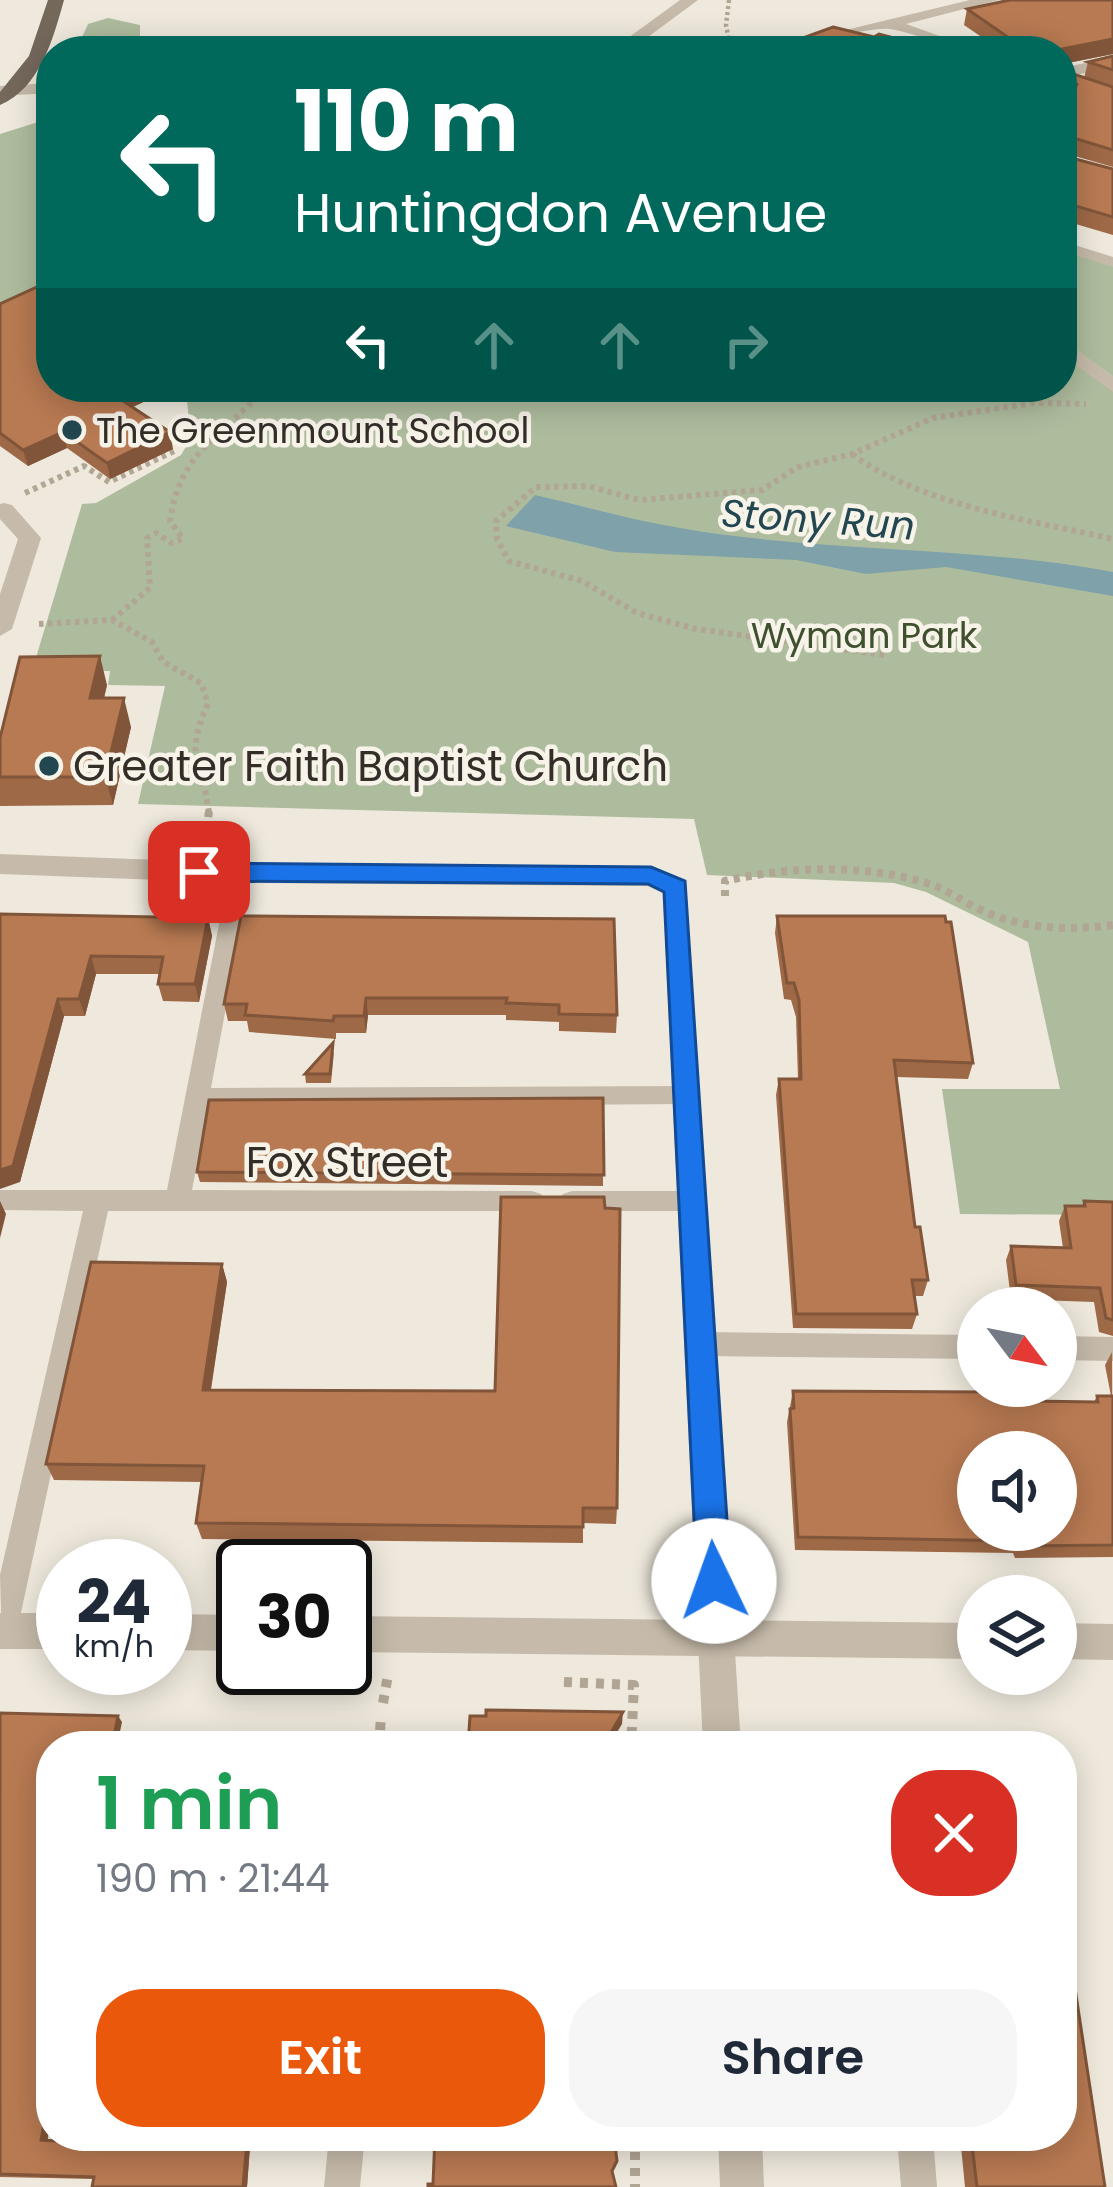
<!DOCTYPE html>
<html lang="en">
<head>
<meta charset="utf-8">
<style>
	:root { --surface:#fff; --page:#f6f6f7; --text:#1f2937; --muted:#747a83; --accent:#ea580c }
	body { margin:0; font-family:Poppins,sans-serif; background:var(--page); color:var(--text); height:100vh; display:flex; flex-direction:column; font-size:45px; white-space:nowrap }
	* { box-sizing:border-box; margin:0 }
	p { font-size:39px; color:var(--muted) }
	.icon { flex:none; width:66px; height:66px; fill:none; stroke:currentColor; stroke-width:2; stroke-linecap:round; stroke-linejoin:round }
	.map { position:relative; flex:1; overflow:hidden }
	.side { position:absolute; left:36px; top:1731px; width:1041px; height:420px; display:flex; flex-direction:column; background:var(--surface); border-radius:48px; box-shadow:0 6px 30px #0003 }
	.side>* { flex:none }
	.top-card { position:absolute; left:36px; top:36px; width:1041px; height:366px; border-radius:48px; box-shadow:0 6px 30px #0003; background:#00695c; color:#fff; overflow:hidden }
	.needle { width:78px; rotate:122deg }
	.tools { position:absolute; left:957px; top:1287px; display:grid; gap:24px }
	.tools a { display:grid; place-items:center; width:120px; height:120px; border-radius:50%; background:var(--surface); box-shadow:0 6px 30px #0003; font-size:60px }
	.speed { position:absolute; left:36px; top:1539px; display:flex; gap:24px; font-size:60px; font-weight:700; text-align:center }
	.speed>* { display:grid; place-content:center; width:156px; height:156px; border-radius:50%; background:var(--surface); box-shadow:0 6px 30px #0003; line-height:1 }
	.speed small { font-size:30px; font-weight:400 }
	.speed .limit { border:6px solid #111; border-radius:18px; background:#fff; color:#111 }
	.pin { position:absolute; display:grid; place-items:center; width:102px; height:102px; color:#fff; margin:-51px; border-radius:24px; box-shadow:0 6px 18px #0006 }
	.me { position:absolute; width:132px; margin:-66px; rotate:357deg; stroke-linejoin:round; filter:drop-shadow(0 0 9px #0008) }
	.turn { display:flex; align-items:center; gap:42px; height:252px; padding:0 60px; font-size:54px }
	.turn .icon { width:156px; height:156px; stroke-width:2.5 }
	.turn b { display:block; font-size:84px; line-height:102px }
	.lanes { display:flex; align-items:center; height:114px; padding:0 60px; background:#0003; justify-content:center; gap:60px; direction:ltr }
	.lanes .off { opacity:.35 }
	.round { display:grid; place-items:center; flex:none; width:126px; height:126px; border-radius:48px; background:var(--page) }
	.summary { display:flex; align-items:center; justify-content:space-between; height:204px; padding:0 60px }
	h1 { font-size:72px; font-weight:600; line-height:90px; color:#1e9e55 }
	.primary-button { display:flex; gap:24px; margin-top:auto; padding:24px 60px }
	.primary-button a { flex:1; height:138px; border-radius:48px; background:var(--accent); color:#fff; font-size:48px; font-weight:600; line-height:138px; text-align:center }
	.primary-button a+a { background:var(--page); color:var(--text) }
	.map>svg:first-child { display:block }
</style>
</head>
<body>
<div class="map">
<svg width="1113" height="2187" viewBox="0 0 1113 2187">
	<rect width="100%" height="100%" fill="#efe9dd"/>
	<!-- green -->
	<g fill="#aebc9e">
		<path d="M108 18 140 25V40L160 49 216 51H76L88 24Z"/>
		<path d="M51 118V300L0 317V134Z"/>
		<path d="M1062 249 1113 265V1215L960 1214 942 1089H1060L1028 942 926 892 894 883 707 875 694 819 138 804 165 686 108 685 110 671H32L82 504 96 503 181 455 191 438 187 401 172 387H1062Z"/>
	</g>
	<!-- water -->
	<path fill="#7fa1a9" d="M535 495C583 506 631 520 680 528 823 553 970 545 1113 572V596L946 567 866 574 796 560 615 552 506 526Z"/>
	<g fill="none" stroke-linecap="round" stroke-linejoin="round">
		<!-- path-far3 -->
		<path stroke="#b1a594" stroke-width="4.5" stroke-dasharray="3 3" stroke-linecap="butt" d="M729 0 726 25 731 51"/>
		<!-- path-far2 -->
		<g stroke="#b1a594" stroke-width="6" stroke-dasharray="4.5 4.5" stroke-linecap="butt">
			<path d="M852 454C923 506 1029 520 1113 539"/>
			<path d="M25 493 84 466 109 482 174 451"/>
			<path d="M112 620 150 588 147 538 156 533 171 543 183 539 170 521C179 458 211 443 252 402L233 387"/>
			<path d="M39 624 112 620 152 642 163 662 201 683 208 703C183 762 202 758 209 813"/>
			<path d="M884 655 696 629 637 613 582 581 509 561 497 539 496 521 536 487 588 486 639 500 762 490 798 467 852 454 933 418 1034 403 1086 404"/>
		</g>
		<!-- path-far1 -->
		<g stroke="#b1a594" stroke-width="8" stroke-dasharray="6 6" stroke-linecap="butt">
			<path d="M206 841 209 810"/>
			<path d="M725 896V881C790 866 863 864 927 883 945 888 960 900 977 908 1020 929 1066 931 1113 925"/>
		</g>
		<!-- path -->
		<g stroke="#b1a594" stroke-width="10" stroke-dasharray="8 8" stroke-linecap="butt">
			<path d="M564 1682 634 1685 631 1746"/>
			<path d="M383 1703 388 1675"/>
			<path d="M379 1746 381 1716"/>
			<path d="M635 2136V2187"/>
		</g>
		<!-- service -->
		<g fill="#c6bbaa" fill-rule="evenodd">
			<path d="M1062 241 1113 257V267L1062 251Z"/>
			<path d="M240 865 251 873 211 1088 688 1086 696 1088 700 1095 696 1102 688 1104 208 1107 192 1190 532 1191 541 1194 545 1201 541 1208 532 1211H108L17 1631 13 1641 2 1645 0 1575 83 1211 0 1210V1190H167L229 873Z"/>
			<path d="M572 1191H694L703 1194 707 1201 703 1208 694 1211H572L563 1208 559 1201 563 1194Z"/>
			<path d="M701 1332 978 1335V1359L701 1356 692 1352 688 1344 692 1336Z"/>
			<path d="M1056 1336 1113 1337V1361L1056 1360Z"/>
			<path d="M329 2136H365L360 2187H324Z"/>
			<path d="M897 2136H933L937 2187H901Z"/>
		</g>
		<!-- minor -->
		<g fill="#c6bbaa" fill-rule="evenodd">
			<path d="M680 0H698L629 51H610Z"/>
			<path d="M970 0H999L906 24 982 51C948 51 922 34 890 29 862 26 798 51 759 51Z"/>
			<path d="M1113 57V67L1062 78V68Z"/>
			<path d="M4 503 12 505 41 538 12 629 0 636V594L18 539 0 519V504Z"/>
			<path d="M0 854 240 863 651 866 686 881 741 1746H703L663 893 647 886 240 883 0 874Z"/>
			<path d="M718 2136H762L764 2187H720Z"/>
		</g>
		<!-- tertiary -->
		<g fill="#c6bbaa" fill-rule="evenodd">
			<path d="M51 83V93L0 96V86Z"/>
			<path d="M1062 339 1113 376V392L1062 355Z"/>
			<rect x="0" y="1613" width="63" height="36"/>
			<path d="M165 1614 243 1615V1651L165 1650Z"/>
			<path d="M345 1616 978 1623V1659L345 1652Z"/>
			<path d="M1056 1623 1113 1624V1660L1056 1659Z"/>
		</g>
		<!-- primary -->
		<path fill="#74685b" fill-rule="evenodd" d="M48 0H64C53 39 40 88 0 105V92L29 56Z"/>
	</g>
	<!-- wall -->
	<g fill="#9e6947">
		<path d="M1010 0H1113V54L1063 64 1064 71 1113 87V167L1064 153V156L1113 169V235L1062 220V51H1002L964 25 967 9Z"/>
		<path d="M1113 56V87L1084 78 1088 62Z"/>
		<path d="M0 304 150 399 132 407 173 449 110 479 67 448 28 466 0 446Z"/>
		<path d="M107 685 104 698 131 727 113 805 0 806V738Z"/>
		<path d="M0 914 208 918 212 936 199 1002 163 1001 158 984 160 974H96L85 1016H64L20 1182Z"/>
		<path d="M241 916 617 1015 616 1033 559 1031V1022L506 1020V1015H368L366 1033H336V1039L249 1032 247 1021H228L224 1004Z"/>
		<path d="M777 916 973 1063 968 1079 896 1077 915 1227 928 1280 923 1296H915L917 1314 912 1329 793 1328 776 1095 779 1079H798L796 1017 791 1000 784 999 775 933Z"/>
		<path d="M334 1052 331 1083H306L305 1074Z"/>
		<path d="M603 1098V1186L200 1182 197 1172Z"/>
		<path d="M1084 1201 1113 1202V1336L1099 1332 1094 1302 1011 1299 1006 1260 1011 1246 1063 1248 1059 1221 1065 1206H1082Z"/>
		<path d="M222 1264 227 1282 211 1390 617 1508 616 1524 583 1523V1543L202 1539 196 1523 202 1482 54 1480 46 1464Z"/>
		<path d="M1112 1352 1113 1557 1015 1558 1013 1553 795 1550 787 1422 793 1391 1094 1402 1097 1396H1111L1105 1365Z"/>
		<path d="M0 1713 122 1722 51 1746V2120L47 2140 172 2148 250 2146 247 2187H92L94 2179 0 2177Z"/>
		<path d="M960 2136H1062L1105 2187H965Z"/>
	</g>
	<!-- shaded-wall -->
	<g fill="#815539">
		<path d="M1113 39V54L1062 64V49Z"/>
		<path d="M137 387H148L150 399 120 413 117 397Z"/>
		<path d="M63 432 67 448 28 466 23 450Z"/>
		<path d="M170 432 173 449 110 479 107 463Z"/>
		<path d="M100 656 107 685 97 727 90 698Z"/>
		<path d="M124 698 131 727 113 805 105 777Z"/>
		<path d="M208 918 212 936 199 1002 195 984Z"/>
		<path d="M91 956 96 974 85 1016 79 999Z"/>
		<path d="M366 998 368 1015 366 1033 364 1016Z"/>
		<path d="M58 999 64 1016 20 1182 0 1189V1170Z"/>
		<path d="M0 1201 6 1214 0 1238Z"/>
		<path d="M222 1264 227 1282 208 1406 203 1390Z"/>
		<path d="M623 1712 622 1724 609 1746H603Z"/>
		<path d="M118 1716 122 1722 117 1746H112Z"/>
		<path d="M51 2087V2120L47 2143 41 2140Z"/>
		<path d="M247 2142 250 2146 247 2187H243Z"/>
	</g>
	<!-- building -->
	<g fill="#b87a52" stroke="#815539" stroke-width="3" fill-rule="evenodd">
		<path d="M1010 0H1113V39L1062 49V51H1028L967 9Z"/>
		<path d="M833 27 874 37 879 34 945 51H782L797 40Z"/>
		<path d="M1062 51 1064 71 1113 87V150L1067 136 1062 140V81L1078 85 1062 74Z"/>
		<path d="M1113 56V70L1088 62Z"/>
		<path d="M1062 145 1064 156 1113 169V217L1062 202Z"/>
		<path d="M37 287 51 296V387H137L117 397 170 432 107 463 63 432 23 450 0 433V304Z"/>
		<path d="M100 656 90 698H124L105 777H0V738L20 657Z"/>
		<path d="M0 914 208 918 195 984H158L163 957 91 956 79 999H58L13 1166 0 1170Z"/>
		<path d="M241 916 614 919 617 1015 559 1014V1005L506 1003 507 998H366L364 1016H334L333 1021 245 1015 247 1004H224Z"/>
		<path d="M777 916H945L946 922H951L973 1063 894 1060 915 1227H920L928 1280H912L917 1314H796L779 1079H801L799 1000 794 983H787Z"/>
		<path d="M333 1043 330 1074H305Z"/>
		<path d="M603 1098 604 1175 197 1172 209 1100Z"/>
		<path d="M501 1197H604L605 1208 620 1209 617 1508H583V1527L196 1523 204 1466 46 1464 91 1262 222 1264 203 1390 495 1391Z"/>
		<path d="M1084 1201 1113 1202V1320L1106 1318 1100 1288 1016 1285 1011 1246 1071 1248 1065 1206H1085Z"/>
		<path d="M793 1391 989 1392 1026 1393 1028 1401 1098 1402 1097 1396H1113V1545L1021 1546 1019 1541 798 1537 790 1409 794 1408ZM978 1452H1056V1530H978Z"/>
		<path d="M486 1710 623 1712 603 1746H468L470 1716H486Z"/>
		<path d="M0 1713 118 1716 112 1746H51V2087L41 2140 172 2148 173 2143 247 2142 243 2187H92L94 2177 0 2174Z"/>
		<path d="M1062 1902 1105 2187H977L971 2136H1062Z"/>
		<path d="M435 2136H614L617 2161 612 2171 616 2187H428V2184H433Z"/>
	</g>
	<!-- route -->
	<path fill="#1a73e8" stroke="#114b97" stroke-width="3" d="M199 863 651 867 685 881 731 1581 726 1592 714 1597 702 1592 697 1581 664 892 648 884 199 881 186 872Z"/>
	<!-- markers -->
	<g fill="#234751" stroke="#f7f3e9" stroke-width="4.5">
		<circle cx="72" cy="430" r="12"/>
		<circle cx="49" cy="766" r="12"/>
	</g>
	<g text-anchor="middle" stroke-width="9" stroke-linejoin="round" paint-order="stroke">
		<!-- far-poi labels -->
		<g font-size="36" fill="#342e29" stroke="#f7f3e9" text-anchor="start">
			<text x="96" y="443">The Greenmount School</text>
		</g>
		<!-- far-park labels -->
		<g font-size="36" fill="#3f502f" stroke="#f7f3e9">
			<text x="864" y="648">Wyman Park</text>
		</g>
		<!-- far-water labels -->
		<g font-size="39" font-style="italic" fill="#234751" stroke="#f7f3e9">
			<text transform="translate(818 519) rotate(4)" y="14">Stony Run</text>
		</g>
		<!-- poi labels -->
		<g font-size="42" fill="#342e29" stroke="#f7f3e9" text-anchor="start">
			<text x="73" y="781">Greater Faith Baptist Church</text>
		</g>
		<!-- street labels -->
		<g font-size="42" fill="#342e29" stroke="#f7f3e9">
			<text x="347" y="1177">Fox Street</text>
		</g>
	</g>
</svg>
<div class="tools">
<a><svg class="needle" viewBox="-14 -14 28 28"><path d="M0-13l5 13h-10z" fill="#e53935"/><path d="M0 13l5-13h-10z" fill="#747a83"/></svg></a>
<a><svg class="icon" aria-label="sound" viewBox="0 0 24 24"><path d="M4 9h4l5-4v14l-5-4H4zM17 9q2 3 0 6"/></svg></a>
<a><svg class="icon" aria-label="layers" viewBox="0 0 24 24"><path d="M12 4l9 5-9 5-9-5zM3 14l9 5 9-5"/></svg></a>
</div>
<div class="speed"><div>24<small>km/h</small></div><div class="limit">30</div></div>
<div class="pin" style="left:199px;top:872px;background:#d93025"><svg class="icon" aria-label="arrive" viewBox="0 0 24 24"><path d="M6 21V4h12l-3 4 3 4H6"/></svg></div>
<svg class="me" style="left:714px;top:1581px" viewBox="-20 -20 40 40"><circle r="19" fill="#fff"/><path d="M0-13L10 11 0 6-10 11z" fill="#1a73e8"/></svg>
<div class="top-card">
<div class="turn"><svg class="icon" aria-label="left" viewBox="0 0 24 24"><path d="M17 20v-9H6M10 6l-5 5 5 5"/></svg><div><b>110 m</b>Huntingdon Avenue</div></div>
<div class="lanes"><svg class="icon" aria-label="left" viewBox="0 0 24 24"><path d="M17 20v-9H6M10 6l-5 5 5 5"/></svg><svg class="icon off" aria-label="ahead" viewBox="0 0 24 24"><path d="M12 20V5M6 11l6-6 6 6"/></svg><svg class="icon off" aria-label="ahead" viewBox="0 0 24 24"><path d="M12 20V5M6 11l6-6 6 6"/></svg><svg class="icon off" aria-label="right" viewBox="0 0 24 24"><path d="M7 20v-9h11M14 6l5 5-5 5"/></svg></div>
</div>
<section class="side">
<div class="summary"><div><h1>1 min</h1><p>190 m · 21:44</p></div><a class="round" style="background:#d93025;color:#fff"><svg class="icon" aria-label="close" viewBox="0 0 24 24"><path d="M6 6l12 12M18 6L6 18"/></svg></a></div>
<div class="primary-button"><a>Exit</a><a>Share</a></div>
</section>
</div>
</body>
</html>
